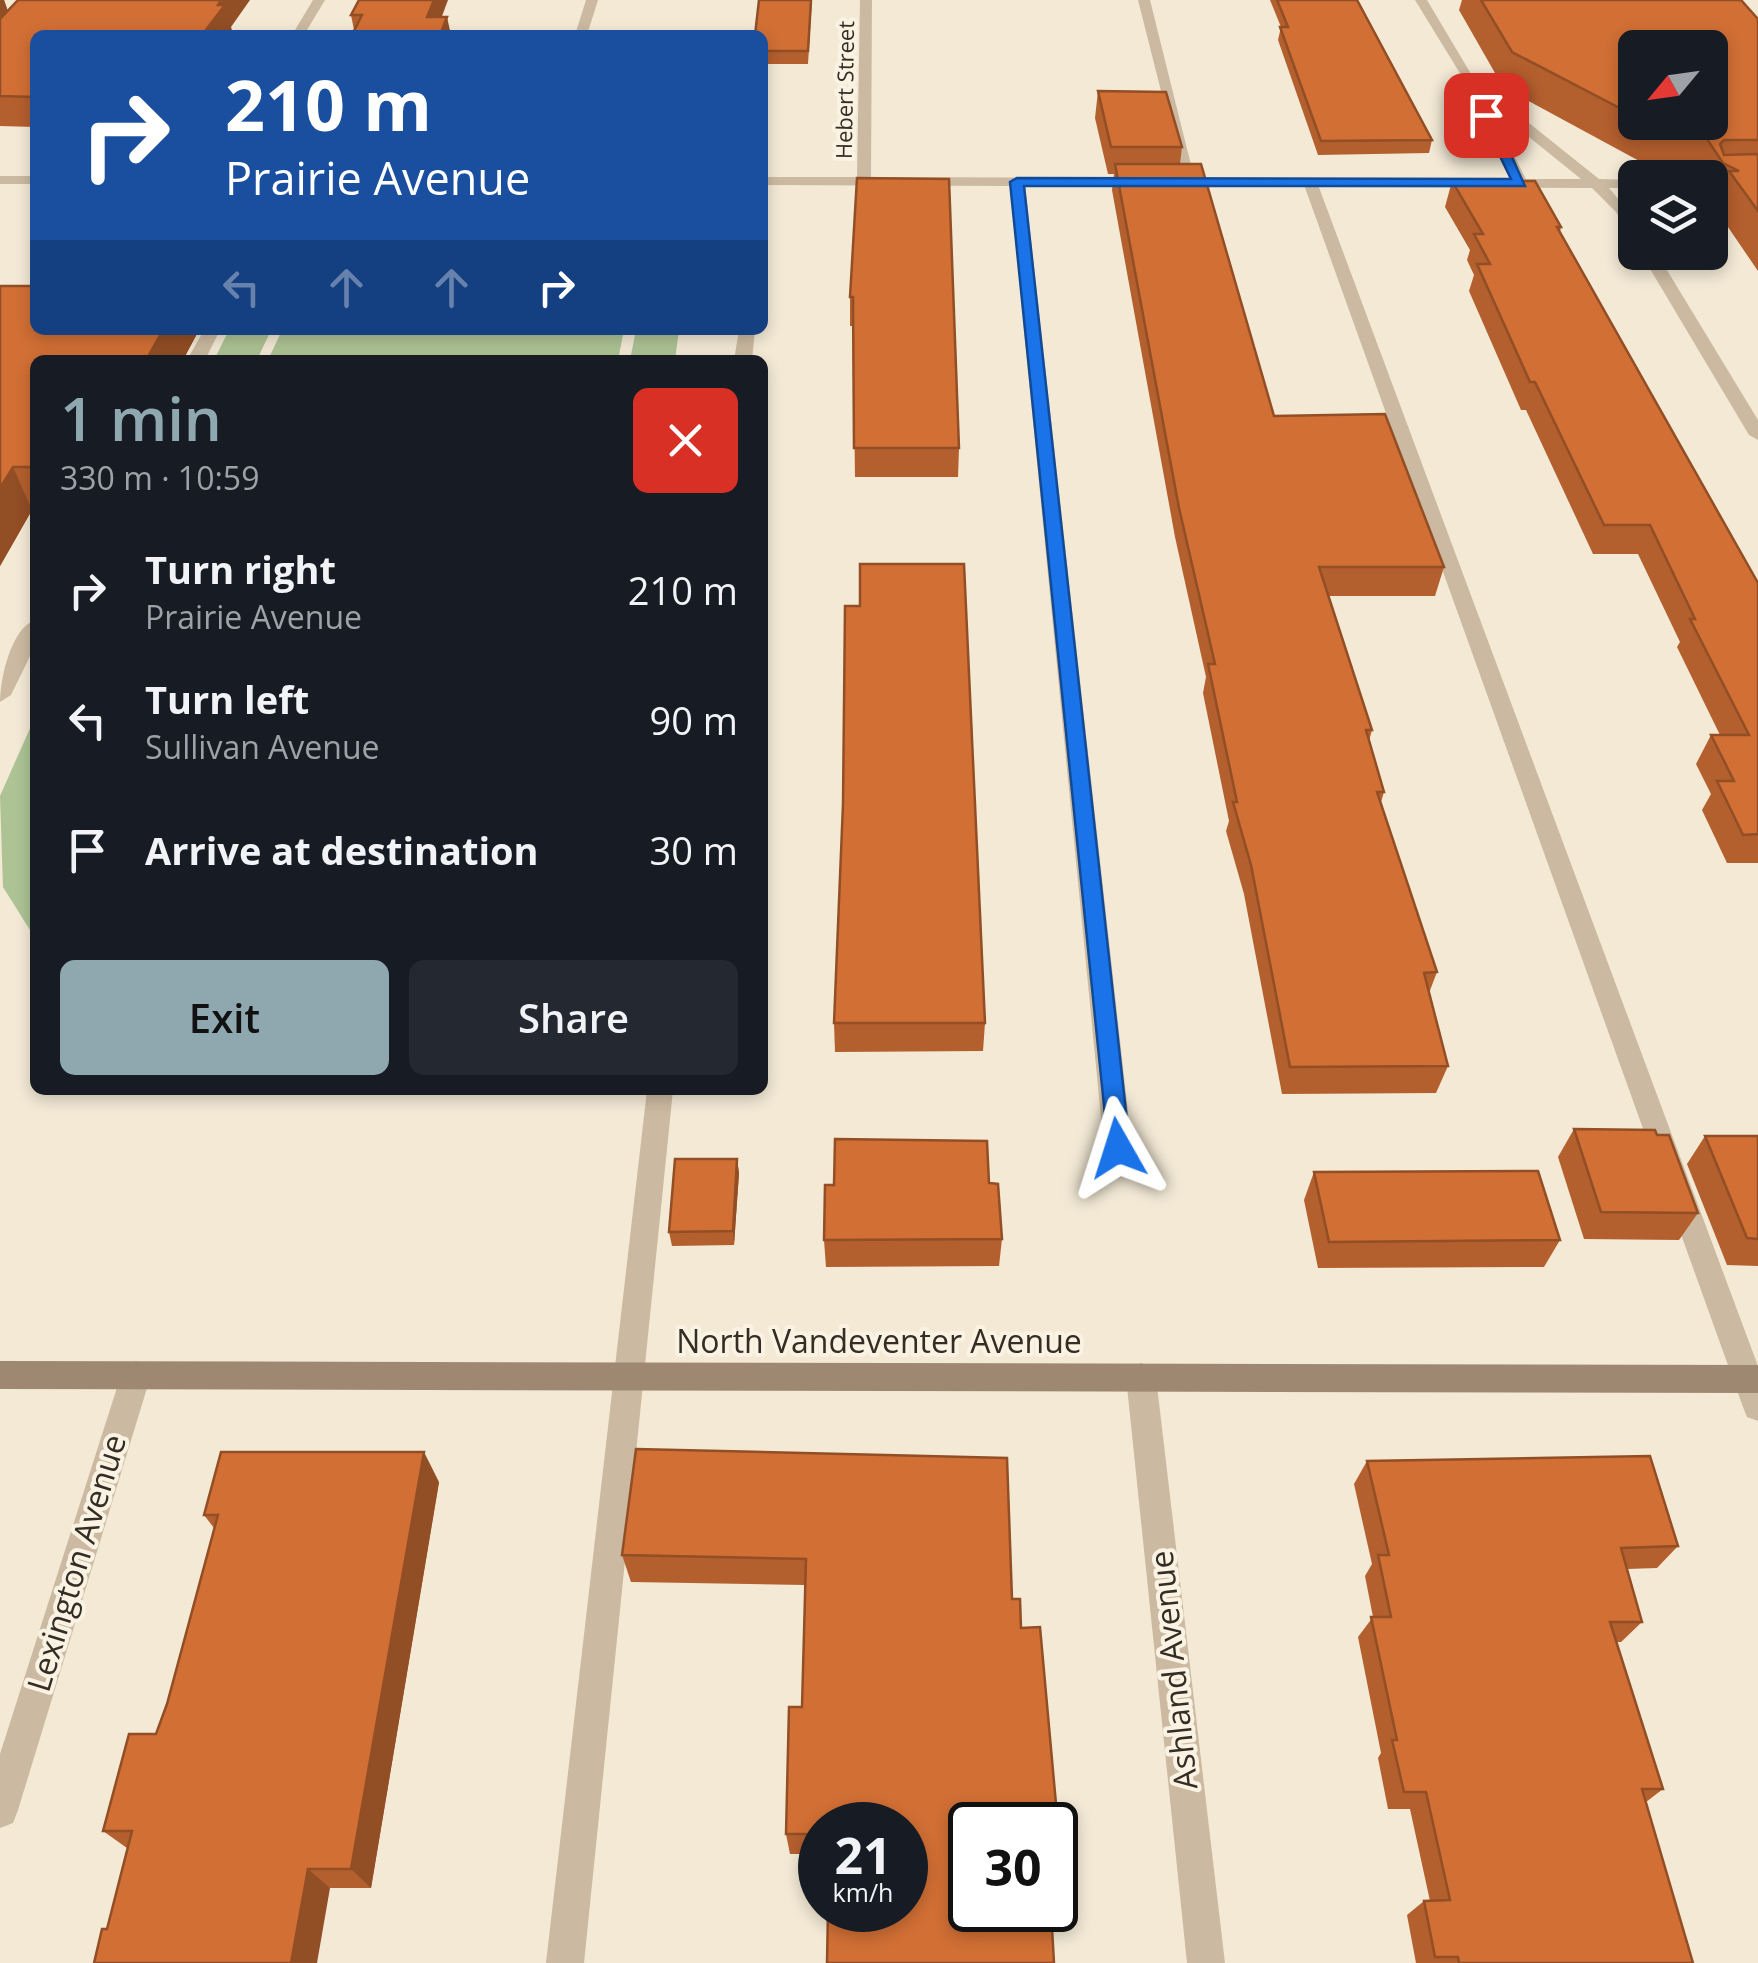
<!DOCTYPE html>
<meta charset="utf-8">
<style>
body{margin:0;font-family:"Open Sans",sans-serif;background:#242831;color:#f1f3f6;height:100vh;display:flex;flex-direction:column;font-size:38px;white-space:nowrap}
*{box-sizing:border-box;margin:0}
p{font-size:32px;color:#9ea1a6}
.icon{flex:none;width:55px;height:55px;fill:none;stroke:currentColor;stroke-width:2;stroke-linecap:round;stroke-linejoin:round}
.map{position:relative;flex:1;overflow:hidden}
.panel{position:absolute;left:30px;top:355px;width:738px;height:740px;display:flex;flex-direction:column;background:#171b24;border-radius:15px;box-shadow:0 5px 15px #0003}
.panel>*{flex:none}
.top-card{position:absolute;left:30px;top:30px;width:738px;height:305px;border-radius:15px;box-shadow:0 5px 15px #0003;background:#1a4fa0;color:#fff;overflow:hidden}
.needle{width:65px;rotate:241deg}
.controls{position:absolute;left:1618px;top:30px;display:grid;gap:20px}
.controls a{display:grid;place-items:center;width:110px;height:110px;border-radius:15px;background:#171b24;box-shadow:0 5px 15px #0003;font-size:50px}
.speed{position:absolute;left:798px;top:1802px;display:flex;gap:20px;font-size:50px;font-weight:700;text-align:center}
.speed>*{display:grid;place-content:center;width:130px;height:130px;border-radius:50%;background:#171b24;box-shadow:0 5px 15px #0003;line-height:1}
.speed small{font-size:25px;font-weight:400}
.speed .limit{border:5px solid #111;border-radius:15px;background:#fff;color:#111}
.pin{position:absolute;display:grid;place-items:center;width:85px;height:85px;color:#fff;margin:-42px;border-radius:20px;box-shadow:0 5px 15px #0006}
.me{position:absolute;width:110px;margin:-55px;rotate:354deg;stroke-linejoin:round;filter:drop-shadow(0 0 8px #0008)}
.turn{display:flex;align-items:center;gap:35px;height:210px;padding:0 30px;font-size:45px}
.turn .icon{width:130px;height:130px;stroke-width:2.5}
.turn b{display:block;font-size:70px;line-height:85px}
.lanes{display:flex;align-items:center;height:95px;padding:0 30px;background:#0003;justify-content:center;gap:50px;direction:ltr}
.lanes .off{opacity:.35}
.round{display:grid;place-items:center;flex:none;width:105px;height:105px;border-radius:15px;background:#242831}
.headline{display:flex;align-items:center;justify-content:space-between;height:170px;padding:0 30px}
h1{font-size:60px;font-weight:600;line-height:75px;color:#8fa8af}
.cta{display:flex;gap:20px;margin-top:auto;padding:20px 30px}
.cta a{flex:1;height:115px;border-radius:15px;background:#8fa8af;color:#111;font-size:40px;font-weight:600;line-height:115px;text-align:center}
.cta a+a{background:#242831;color:#f1f3f6}
ul{padding:0;list-style:none}
li{display:flex;align-items:center;gap:30px;height:130px;padding:0 30px}
li div{flex:1}
li b{display:block;font-size:38px}
li em{font-style:normal}
.map>svg:first-child{display:block}
</style>
<div class="map">
<svg width="1758" height="1963" viewBox="0 0 1758 1963">
<rect width="100%" height="100%" fill="#f3e9d5"/>
<g fill="#adc394">
<polygon points="229,330 271,330 257,360 214,360"/>
<polygon points="282,330 624,330 618,360 268,360"/>
<polygon points="636,330 679,330 675,360 630,360"/>
<polygon points="35,717 35,938 3,887 0,796"/>
</g>
<g fill="none" stroke-linecap="round" stroke-linejoin="round">
<g fill="#cbbaa1" fill-rule="evenodd">
<polygon points="586,0 598,0 587,35 575,35"/>
<polygon points="1138,0 1150,0 1196,185 1184,182"/>
<polygon points="1310,178 1317,182 1758,1366 1758,1421 1747,1417 1743,1407 1303,182"/>
<polygon points="204,330 220,330 205,360 187,360"/>
<polygon points="739,330 755,330 752,360 734,360"/>
<path d="M35,620v26l-24,49 -11,7c0,-23 11,-74 35,-82z"/>
<polygon points="647,1090 673,1090 584,1963 546,1963"/>
</g>
<g fill="#cbbaa1" fill-rule="evenodd">
<polygon points="313,0 325,0 304,35 292,35"/>
<path d="M860,0h12l-1,177 640,2 -42,-91 -54,-88h12l47,79 125,100 36,1v8h-26l26,31v18l-5,-2 -14,-23 -24,-24 -567,-2 107,962 -4,8 -10,3 -10,-3 -4,-8 -94,-962 -248,-1v-8h95zM1487,103l94,76h-55z"/>
<rect x="0" y="176" width="35" height="8"/>
<polygon points="1640,252 1656,252 1758,420 1758,440 1749,435"/>
<polygon points="136,1361 147,1365 151,1375 18,1810 13,1823 0,1828 0,1754 121,1375 125,1365"/>
<polygon points="1141,1363 1152,1367 1156,1377 1225,1963 1187,1963 1126,1377 1130,1367"/>
</g>
<polygon fill="#9f8872" fill-rule="evenodd" points="0,1361 1758,1365 1758,1393 0,1389"/>
</g>
<g fill="#b45f2e" fill-rule="evenodd">
<polygon points="0,0 4,0 8,11 231,27 233,34 35,35 35,127 0,126"/>
<polygon points="448,0 354,30 351,15"/>
<polygon points="812,0 808,64 762,64 762,35"/>
<polygon points="1270,0 1357,0 1432,140 1429,153 1318,155 1278,40 1281,27"/>
<path d="M1462,0h279l17,19v252l-43,-63 1,-5 -6,-3v-22h-15l-10,-15h-42l-140,-76 -44,-77zM1635,48l75,74h-75z"/>
<polygon points="1098,91 1182,147 1180,164 1274,416 1444,567 1435,596 1328,596 1372,730 1369,741 1384,792 1381,802 1437,972 1429,993 1448,1066 1436,1093 1282,1094 1244,894 1226,831 1229,821 1203,693 1206,677 1175,537 1112,190 1114,174 1108,174 1095,118"/>
<polygon points="857,178 959,448 958,477 855,477 853,326 850,326 850,297"/>
<polygon points="1452,181 1561,227 1560,232 1758,583 1758,863 1727,863 1702,810 1711,794 1696,764 1711,735 1720,735 1677,647 1680,642 1638,554 1593,554 1526,410 1521,410 1469,291 1474,275 1467,260 1470,250 1445,207"/>
<polygon points="0,286 35,330 199,330 183,360 35,360 35,510 32,510 0,566"/>
<polygon points="834,1023 985,1023 983,1051 835,1052"/>
<polygon points="1574,1129 1698,1213 1679,1240 1584,1239 1558,1157"/>
<polygon points="1705,1136 1758,1136 1758,1266 1727,1265 1687,1164"/>
<polygon points="737,1159 739,1173 734,1245 672,1246 669,1232"/>
<polygon points="1314,1172 1560,1240 1544,1267 1318,1268 1304,1200"/>
<polygon points="989,1183 1002,1239 999,1266 826,1267 824,1240"/>
<polygon points="636,1449 1012,1599 1021,1628 1058,1826 1055,1836 1055,1825 970,1825 905,1910 820,1825 820,1854 790,1854 786,1834 802,1707 805,1585 631,1582 622,1555"/>
<polygon points="1367,1461 1678,1546 1657,1568 1627,1569 1642,1622 1621,1642 1616,1642 1663,1789 1646,1802 1693,1963 1416,1963 1407,1915 1424,1901 1430,1901 1410,1809 1388,1809 1378,1758 1381,1753 1358,1637 1373,1617 1365,1576 1372,1564 1354,1484"/>
<polygon points="439,1482 371,1888 330,1888 127,1848 103,1831 156,1734 167,1704 214,1528 204,1515"/>
</g>
<g fill="#924e25">
<polygon points="0,0 4,0 12,24 0,39"/>
<polygon points="221,0 250,0 231,27 232,35 202,35"/>
<polygon points="434,0 448,0 435,35 427,17"/>
<polygon points="447,17 451,35 440,35"/>
<polygon points="163,330 199,330 183,360 146,360"/>
<polygon points="13,467 32,510 0,566 0,488"/>
<polygon points="737,1159 739,1173 734,1245 733,1231"/>
<polygon points="424,1452 439,1482 371,1888 351,1869"/>
<polygon points="308,1869 330,1888 317,1963 291,1963"/>
</g>
<g fill="#d16f35" stroke="#924e25" stroke-width="2.5">
<polygon points="18,0 221,0 218,5 225,5 202,35 35,35 35,97 0,96 0,19"/>
<polygon points="359,0 434,0 427,17 447,17 440,35 352,35 362,15 351,15"/>
<polygon points="759,0 811,0 808,51 762,51 762,35 755,35"/>
<polygon points="1277,0 1357,0 1432,140 1321,141 1280,27 1288,27"/>
<polygon points="1481,0 1741,0 1758,19 1758,140 1724,140 1720,144 1724,155 1758,154 1758,211 1729,171 1739,171 1723,163 1699,127 1655,127 1647,122 1710,122 1710,48 1635,48 1635,116 1512,52"/>
<polygon points="1098,91 1166,92 1182,147 1111,147"/>
<polygon points="1115,164 1201,164 1274,416 1385,414 1444,567 1319,567 1372,730 1366,730 1384,792 1377,792 1437,972 1424,973 1448,1066 1290,1067 1251,865 1233,802 1237,802 1208,664 1215,664 1179,508"/>
<polygon points="857,178 949,179 959,448 854,448 853,297 850,297"/>
<polygon points="1452,181 1535,181 1561,227 1557,227 1758,583 1758,834 1743,835 1717,781 1734,781 1711,735 1749,735 1690,619 1695,619 1650,525 1604,525 1535,382 1530,382 1477,264 1490,264 1474,234 1483,234"/>
<polygon points="0,286 35,286 35,330 163,330 146,360 35,360 35,467 13,467 0,488"/>
<polygon points="860,564 964,564 985,1023 834,1023 843,804 845,606 860,606"/>
<polygon points="1574,1129 1655,1130 1657,1135 1669,1135 1698,1213 1601,1212"/>
<polygon points="1705,1136 1758,1136 1758,1239 1747,1238"/>
<polygon points="835,1139 987,1141 989,1183 998,1184 1002,1239 824,1240 825,1185 834,1185"/>
<polygon points="675,1159 737,1159 733,1231 669,1232"/>
<polygon points="1538,1171 1560,1240 1329,1242 1314,1172"/>
<polygon points="636,1449 1007,1458 1012,1599 1020,1599 1021,1628 1040,1627 1058,1826 970,1825 970,1910 1035,1910 1035,1927 1052,1928 1054,1963 827,1963 828,1910 905,1910 905,1825 820,1825 820,1834 786,1834 789,1707 802,1707 806,1559 622,1555"/>
<polygon points="221,1452 424,1452 351,1869 308,1869 291,1963 94,1963 102,1929 107,1929 132,1831 103,1831 129,1734 156,1734 167,1704 218,1515 204,1515"/>
<polygon points="1650,1456 1678,1546 1621,1548 1642,1622 1610,1622 1663,1789 1642,1789 1693,1963 1459,1963 1458,1957 1435,1957 1424,1901 1450,1900 1426,1792 1404,1792 1392,1740 1397,1740 1371,1617 1391,1617 1378,1555 1389,1555 1367,1461"/>
</g>
<polygon fill="#1a73e8" stroke="#114b97" stroke-width="2.5" points="1486,111 1493,115 1525,186 1024,186 1130,1148 1126,1155 1118,1159 1109,1155 1010,182 1017,178 1511,179 1480,115"/>
<g text-anchor="middle" stroke-width="8" stroke-linejoin="round" paint-order="stroke">
<g font-size="22" fill="#352c24" stroke="#faf2e2">
<text transform="translate(845 90) rotate(-89)" y="8">Hebert Street</text>
</g>
<g font-size="32" fill="#352c24" stroke="#faf2e2">
<text x="879" y="1353">North Vandeventer Avenue</text>
<text transform="translate(77 1563) rotate(-73)" y="11">Lexington Avenue</text>
<text transform="translate(1174 1670) rotate(-96)" y="11">Ashland Avenue</text>
</g>
</g>
</svg>
<div class="controls">
<a><svg class="needle" viewBox="-14 -14 28 28"><path d="M0-13l5 13h-10z" fill="#e53935"/><path d="M0 13l5-13h-10z" fill="#9ea1a6"/></svg></a>
<a><svg class="icon" aria-label="layers" viewBox="0 0 24 24"><path d="M12 4l9 5-9 5-9-5zM3 14l9 5 9-5"/></svg></a>
</div>
<div class="speed"><div>21<small>km/h</small></div><div class="limit">30</div></div>
<div class="pin" style="left:1486px;top:115px;background:#d93025"><svg class="icon" aria-label="arrive" viewBox="0 0 24 24"><path d="M6 21V4h12l-3 4 3 4H6"/></svg></div>
<svg class="me" style="left:1118px;top:1148px" viewBox="-20 -20 40 40"><path d="M0-17L14 15 0 8-14 15z" fill="#1a73e8" stroke="#fff" stroke-width="4"/></svg>
<div class="top-card">
<div class="turn"><svg class="icon" aria-label="right" viewBox="0 0 24 24"><path d="M7 20v-9h11M14 6l5 5-5 5"/></svg><div><b>210 m</b>Prairie Avenue</div></div>
<div class="lanes"><svg class="icon off" aria-label="left" viewBox="0 0 24 24"><path d="M17 20v-9H6M10 6l-5 5 5 5"/></svg><svg class="icon off" aria-label="ahead" viewBox="0 0 24 24"><path d="M12 20V5M6 11l6-6 6 6"/></svg><svg class="icon off" aria-label="ahead" viewBox="0 0 24 24"><path d="M12 20V5M6 11l6-6 6 6"/></svg><svg class="icon" aria-label="right" viewBox="0 0 24 24"><path d="M7 20v-9h11M14 6l5 5-5 5"/></svg></div>
</div>
<section class="panel">
<div class="headline"><div><h1>1 min</h1><p>330 m · 10:59</p></div><a class="round" style="background:#d93025;color:#fff"><svg class="icon" aria-label="close" viewBox="0 0 24 24"><path d="M6 6l12 12M18 6L6 18"/></svg></a></div>
<ul>
<li><svg class="icon" aria-label="right" viewBox="0 0 24 24"><path d="M7 20v-9h11M14 6l5 5-5 5"/></svg><div><b>Turn right</b><p>Prairie Avenue</p></div><em>210 m</em></li>
<li><svg class="icon" aria-label="left" viewBox="0 0 24 24"><path d="M17 20v-9H6M10 6l-5 5 5 5"/></svg><div><b>Turn left</b><p>Sullivan Avenue</p></div><em>90 m</em></li>
<li><svg class="icon" aria-label="arrive" viewBox="0 0 24 24"><path d="M6 21V4h12l-3 4 3 4H6"/></svg><div><b>Arrive at destination</b></div><em>30 m</em></li>
</ul>
<div class="cta"><a>Exit</a><a>Share</a></div>
</section>
</div>
